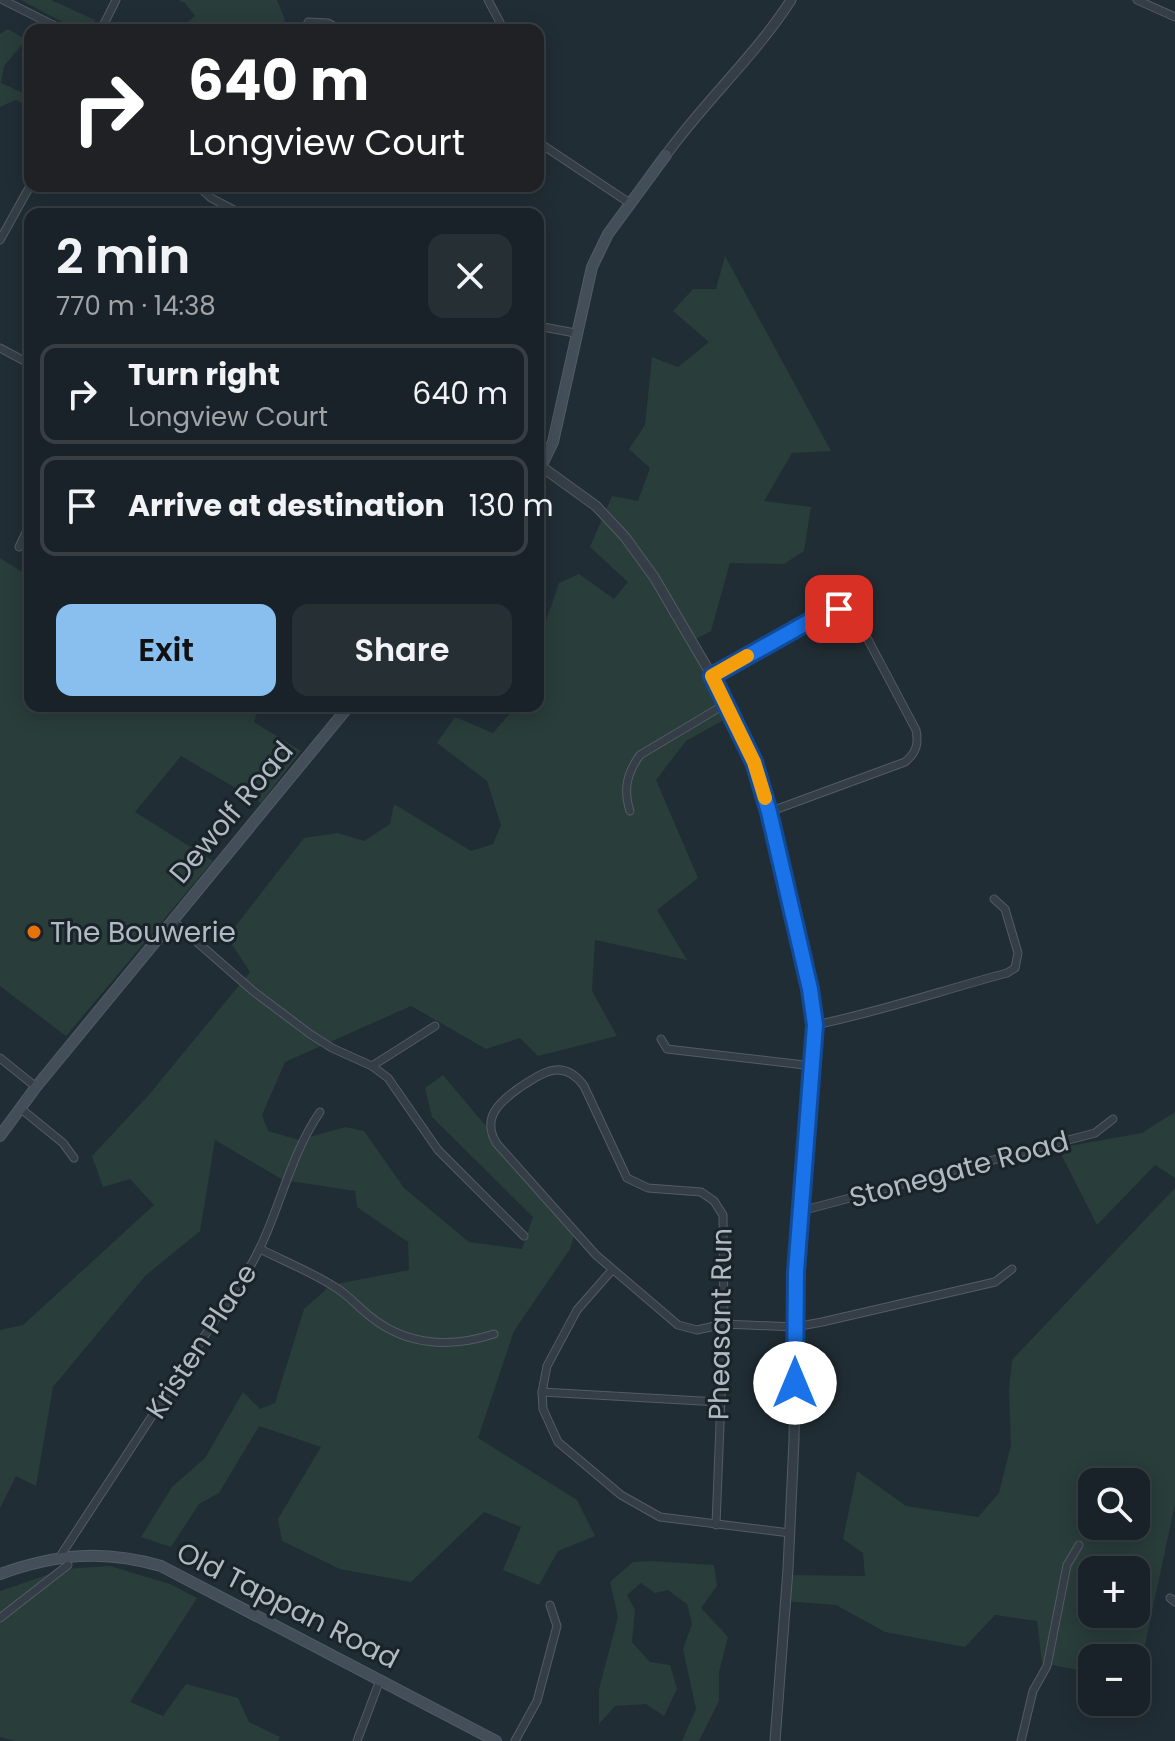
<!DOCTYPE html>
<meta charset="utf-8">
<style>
body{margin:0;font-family:Poppins,sans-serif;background:#262f34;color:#f1f3f6;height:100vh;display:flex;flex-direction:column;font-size:30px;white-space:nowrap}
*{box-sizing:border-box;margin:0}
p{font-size:26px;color:#9fa4a8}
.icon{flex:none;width:44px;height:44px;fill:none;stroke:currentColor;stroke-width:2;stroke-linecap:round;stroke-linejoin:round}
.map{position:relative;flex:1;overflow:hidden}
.sheet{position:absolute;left:24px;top:208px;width:520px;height:504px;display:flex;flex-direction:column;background:#192228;border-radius:16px;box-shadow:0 4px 20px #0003,0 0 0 2px #373f45}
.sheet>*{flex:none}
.banner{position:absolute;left:24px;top:24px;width:520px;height:168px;border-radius:16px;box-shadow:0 4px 20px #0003,0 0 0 2px #373f45;background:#202124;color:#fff;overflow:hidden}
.fabs{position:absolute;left:1078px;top:1468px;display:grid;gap:16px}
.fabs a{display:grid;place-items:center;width:72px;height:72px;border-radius:16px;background:#192228;box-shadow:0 4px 20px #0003,0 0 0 2px #373f45;font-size:40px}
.pin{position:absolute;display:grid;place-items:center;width:68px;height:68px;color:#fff;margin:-34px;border-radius:16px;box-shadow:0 4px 12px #0006}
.me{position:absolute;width:88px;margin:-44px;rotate:0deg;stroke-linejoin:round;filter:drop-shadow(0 0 6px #0008)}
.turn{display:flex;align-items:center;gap:28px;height:168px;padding:0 32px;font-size:36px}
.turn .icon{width:104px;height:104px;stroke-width:2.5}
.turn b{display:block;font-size:56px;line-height:68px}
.round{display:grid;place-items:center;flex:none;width:84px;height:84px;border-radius:16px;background:#262f34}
.overview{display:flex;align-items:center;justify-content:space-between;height:136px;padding:0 32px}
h1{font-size:48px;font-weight:600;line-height:60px}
.cta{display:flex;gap:16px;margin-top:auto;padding:16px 32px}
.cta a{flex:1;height:92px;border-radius:16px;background:#88bfef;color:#111;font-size:32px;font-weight:600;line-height:92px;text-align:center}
.cta a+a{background:#262f34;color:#f1f3f6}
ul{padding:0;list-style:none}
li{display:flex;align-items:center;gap:24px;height:100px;margin:0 16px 12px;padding:0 16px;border:4px solid #373f45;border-radius:16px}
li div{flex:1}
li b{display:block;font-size:30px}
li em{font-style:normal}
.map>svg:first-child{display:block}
</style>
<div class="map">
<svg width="1175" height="1741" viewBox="0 0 1175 1741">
<rect width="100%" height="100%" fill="#212d35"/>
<g fill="#293d3a" fill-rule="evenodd">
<polygon points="21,0 51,0 95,20 90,30 77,30"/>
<polygon points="178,0 277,0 285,20 281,30 160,30 180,28 195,16 185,3"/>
<polygon points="8,29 26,40 4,66 1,83 30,96 30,106 16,100 0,107 0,34"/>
<polygon points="725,256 831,451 792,453 764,501 811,507 804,551 784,564 730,563 711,631 692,641 731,716 686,741 656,780 698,878 657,910 687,960 595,940 592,991 617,1036 538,1056 520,1038 486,1049 411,1006 285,1062 262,1115 268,1131 299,1140 345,1127 364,1131 404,1188 469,1242 522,1249 533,1217 432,1117 425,1088 443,1075 575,1232 570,1249 514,1331 478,1438 577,1500 595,1536 558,1551 539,1585 503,1570 521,1527 484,1512 411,1582 340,1569 282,1541 278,1519 321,1447 259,1426 219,1493 199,1504 171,1547 141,1537 172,1487 205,1458 243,1392 260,1409 275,1403 304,1309 331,1285 409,1270 408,1242 357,1207 355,1191 283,1180 215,1140 200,1231 145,1276 53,1387 36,1486 16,1476 0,1508 0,1330 23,1325 154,1205 130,1179 103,1187 92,1156 148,1096 250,972 227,937 304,838 338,833 364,841 390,824 394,804 471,851 493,844 501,825 487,781 437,743 455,717 493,733 516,706 538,706 538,644 559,583 579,574 614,599 628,582 590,547 612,496 638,501 650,468 629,449 645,425 652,357 678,367 709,342 673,311 693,289 716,289"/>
<polygon points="0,558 30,577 30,706 259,706 254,722 301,751 261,803 181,756 135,812 213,861 66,1036 0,986"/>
<polygon points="1175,1112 1175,1178 1155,1165 1097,1225 1058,1148 1142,1133"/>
<path d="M1175,1188v316l-38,178 -1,-24h-44v15l-50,-10 -5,-42 -42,-6 -30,32 -80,-15 -49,-27 -52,-4 2,-26 79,1 -2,-23 -20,-14 14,-68 49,35 72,11 21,-24 12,-48 -2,-55 3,-30zM1092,1482h44v44h-44zM1092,1570h44v44h-44z"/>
<polygon points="649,1561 714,1565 717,1586 701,1608 728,1637 719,1672 719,1701 699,1741 682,1741 696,1709 683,1649 692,1624 687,1604 668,1590 655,1593 641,1583 627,1595 635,1610 632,1642 650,1662 670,1665 677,1689 664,1716 646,1704 615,1706 599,1724 599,1689 618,1617 610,1582 633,1562"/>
<polygon points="110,1566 170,1584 197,1598 130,1702 163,1716 186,1684 238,1698 249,1722 280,1737 278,1741 15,1741 0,1737 0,1591 64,1569"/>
</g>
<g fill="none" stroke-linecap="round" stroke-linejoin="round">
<g stroke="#525c64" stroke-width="9">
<g id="minor">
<polyline points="3,0 63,30"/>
<polyline points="488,0 503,28"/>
<polyline points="1137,0 1175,17"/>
<polyline points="308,22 328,23 341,30"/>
<polyline points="101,30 116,0"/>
<polyline points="538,142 631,204"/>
<polyline points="198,186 211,198 242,214"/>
<polyline points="0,240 30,186"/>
<polyline points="538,326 575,333"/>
<polyline points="0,348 30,364"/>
<polyline points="19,547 30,524"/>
<path d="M712,676l114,-64 20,-1 11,8 59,111c3,14 0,23 -11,32l-136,50"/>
<path d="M630,811c-7,-22 -3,-38 10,-56l87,-52"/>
<polyline points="173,921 253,991 310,1034 332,1048 372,1066 388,1078 438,1150 524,1236"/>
<path d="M815,1025c65,-13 128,-35 192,-52l8,-5 3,-15 -13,-44 -11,-10"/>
<polyline points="661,1039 667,1049 813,1066"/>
<polyline points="0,1058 36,1087"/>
<polyline points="372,1066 435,1026"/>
<polyline points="20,1108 63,1143 74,1158"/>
<polyline points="801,1211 1095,1133 1113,1119"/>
<path d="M260,1249c26,13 54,24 78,40 12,8 21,19 33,28 36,29 80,31 123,17"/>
<polyline points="612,1270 577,1310 547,1366 542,1392 543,1409 558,1442 621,1495 660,1517 790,1533"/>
<polyline points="542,1392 719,1402"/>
<path d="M716,1525l8,-201 -1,-109 -9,-14 -13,-9 -53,-4 -21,-10 -43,-92c-21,-29 -42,-13 -65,2 -21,15 -38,31 -22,56l99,111 82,70 19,5 27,-6 71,3 27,-5 173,-40 17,-13"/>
<path d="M59,1558l192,-293c28,-49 37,-107 69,-153"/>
<polyline points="1170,1598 1175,1602"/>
<polyline points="0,1618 68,1565"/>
<polyline points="357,1741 380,1680"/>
<polyline points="515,1741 537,1701 557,1626 550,1605"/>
<polyline points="1021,1741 1033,1691 1047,1666 1067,1565 1079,1545"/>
</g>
</g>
<g stroke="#525c64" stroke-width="11">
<g id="tertiary">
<path d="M666,155c39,-54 89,-99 125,-155"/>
<polyline points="542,467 596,506 625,537 654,577 712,676 739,728 754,762 769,812 810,989 815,1025 815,1042 797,1251 794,1440 788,1569 775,1741"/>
</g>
</g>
<g stroke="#525c64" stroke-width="12">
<g id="secondary">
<polyline points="538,473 553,442 592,267 608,234 666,155"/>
<polyline points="0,1136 36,1087 349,706"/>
<path d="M0,1574c56,-20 103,-25 161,-8l335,175"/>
</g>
</g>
<use href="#minor" stroke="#353e46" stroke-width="7"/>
<use href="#tertiary" stroke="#353e46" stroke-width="9"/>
<use href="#secondary" stroke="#434e59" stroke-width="10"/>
</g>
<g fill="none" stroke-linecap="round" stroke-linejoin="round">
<g stroke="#114b97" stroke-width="20">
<polyline id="route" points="795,1383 796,1272 815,1025 810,989 769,812 754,762 712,676 826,612 839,609"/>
</g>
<use href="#route" stroke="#1a73e8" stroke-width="14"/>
<polyline stroke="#f59e0b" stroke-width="14" points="747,656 712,676 754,762 765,798"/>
</g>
<circle fill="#e8710a" stroke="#1a232a" stroke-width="3" cx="34" cy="932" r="8"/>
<g text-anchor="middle" stroke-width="6" stroke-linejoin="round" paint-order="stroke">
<g font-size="28" fill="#afbac3" stroke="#1a232a">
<text transform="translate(231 812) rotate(-50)" y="10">Dewolf Road</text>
<text transform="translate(959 1169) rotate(-15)" y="10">Stonegate Road</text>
<text transform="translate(720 1324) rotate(-89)" y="10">Pheasant Run</text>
<text transform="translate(201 1341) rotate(-57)" y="10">Kristen Place</text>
<text transform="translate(288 1605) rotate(27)" y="10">Old Tappan Road</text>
</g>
<g font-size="28" fill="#afbac3" stroke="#1a232a" text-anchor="start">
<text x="50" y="942">The Bouwerie</text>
</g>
</g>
</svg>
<div class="fabs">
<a><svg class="icon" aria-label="search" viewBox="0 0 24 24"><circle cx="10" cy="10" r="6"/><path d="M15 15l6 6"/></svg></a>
<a>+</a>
<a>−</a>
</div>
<div class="pin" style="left:839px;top:609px;background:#d93025"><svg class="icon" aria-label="arrive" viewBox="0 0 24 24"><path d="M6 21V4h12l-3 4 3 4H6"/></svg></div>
<svg class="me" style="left:795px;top:1383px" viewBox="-20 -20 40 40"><circle r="19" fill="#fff"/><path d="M0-13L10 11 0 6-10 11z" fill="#1a73e8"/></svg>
<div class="banner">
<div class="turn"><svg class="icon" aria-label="right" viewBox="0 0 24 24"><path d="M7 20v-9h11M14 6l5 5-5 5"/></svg><div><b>640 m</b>Longview Court</div></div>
</div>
<section class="sheet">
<div class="overview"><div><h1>2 min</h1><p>770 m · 14:38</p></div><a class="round"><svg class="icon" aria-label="close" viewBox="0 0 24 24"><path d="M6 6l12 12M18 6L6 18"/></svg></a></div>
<ul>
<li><svg class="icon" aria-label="right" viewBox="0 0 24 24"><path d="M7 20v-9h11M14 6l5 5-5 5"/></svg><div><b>Turn right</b><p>Longview Court</p></div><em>640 m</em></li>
<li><svg class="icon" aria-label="arrive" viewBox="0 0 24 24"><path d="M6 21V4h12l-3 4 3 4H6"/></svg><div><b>Arrive at destination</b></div><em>130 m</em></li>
</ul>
<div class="cta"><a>Exit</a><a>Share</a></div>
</section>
</div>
